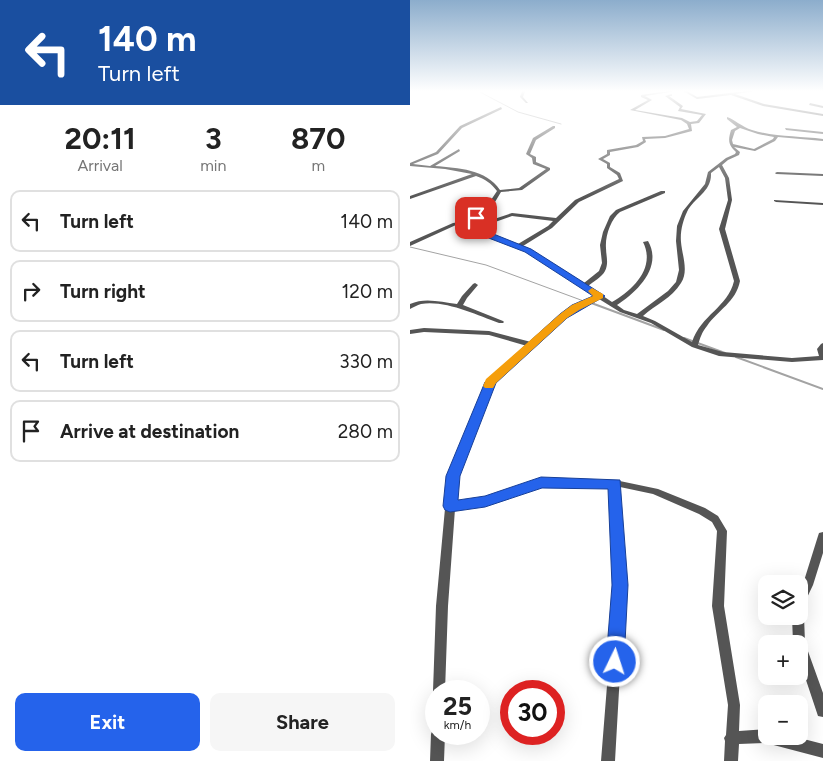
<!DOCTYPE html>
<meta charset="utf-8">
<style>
body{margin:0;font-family:Figtree,sans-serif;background:#f6f6f6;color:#222;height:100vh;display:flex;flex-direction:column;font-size:19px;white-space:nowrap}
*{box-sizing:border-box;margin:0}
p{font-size:16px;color:#767676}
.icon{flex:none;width:28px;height:28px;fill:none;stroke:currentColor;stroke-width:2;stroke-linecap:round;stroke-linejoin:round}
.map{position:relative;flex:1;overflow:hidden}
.drawer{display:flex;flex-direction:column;background:#fff;width:410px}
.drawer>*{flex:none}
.guide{background:#1a4fa0;color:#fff;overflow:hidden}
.tools{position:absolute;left:348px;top:575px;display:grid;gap:10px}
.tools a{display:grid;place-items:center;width:50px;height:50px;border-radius:10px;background:#fff;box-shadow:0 5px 20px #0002;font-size:25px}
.speed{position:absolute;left:15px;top:680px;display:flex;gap:10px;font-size:25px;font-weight:700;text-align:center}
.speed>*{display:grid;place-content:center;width:65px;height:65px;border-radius:50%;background:#fff;box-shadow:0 5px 20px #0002;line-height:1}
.speed small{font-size:12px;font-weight:400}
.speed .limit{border:8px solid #d22;background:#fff;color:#111}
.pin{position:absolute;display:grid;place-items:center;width:42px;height:42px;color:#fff;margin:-21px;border-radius:10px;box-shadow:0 2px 8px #0006}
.me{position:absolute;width:55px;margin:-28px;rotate:4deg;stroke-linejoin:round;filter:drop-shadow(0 0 4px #0008)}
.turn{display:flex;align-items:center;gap:18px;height:105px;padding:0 15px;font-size:22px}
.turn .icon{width:65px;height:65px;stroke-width:2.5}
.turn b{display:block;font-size:35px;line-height:42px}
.eta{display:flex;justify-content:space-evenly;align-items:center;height:85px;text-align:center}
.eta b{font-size:30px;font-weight:700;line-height:35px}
.cta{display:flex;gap:10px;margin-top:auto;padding:10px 15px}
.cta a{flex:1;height:58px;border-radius:10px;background:#2563eb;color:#fff;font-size:20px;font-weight:700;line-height:58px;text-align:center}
.cta a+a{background:#f6f6f6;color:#222}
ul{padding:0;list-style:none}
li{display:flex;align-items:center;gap:15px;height:62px;margin:0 10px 8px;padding:0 5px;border:2px solid #e0e0e0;border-radius:10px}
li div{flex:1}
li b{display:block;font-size:19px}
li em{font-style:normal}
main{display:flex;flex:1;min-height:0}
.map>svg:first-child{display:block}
</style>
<main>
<section class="drawer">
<div class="guide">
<div class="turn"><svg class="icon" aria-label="left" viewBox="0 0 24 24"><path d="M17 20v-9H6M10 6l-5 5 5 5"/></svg><div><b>140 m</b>Turn left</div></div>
</div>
<div class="eta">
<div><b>20:11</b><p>Arrival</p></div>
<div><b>3</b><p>min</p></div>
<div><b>870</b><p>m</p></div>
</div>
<ul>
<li><svg class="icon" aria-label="left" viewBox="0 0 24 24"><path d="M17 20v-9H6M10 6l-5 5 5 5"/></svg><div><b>Turn left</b></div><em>140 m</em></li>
<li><svg class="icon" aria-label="right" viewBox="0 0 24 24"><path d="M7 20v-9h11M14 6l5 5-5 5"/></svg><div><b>Turn right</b></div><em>120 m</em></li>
<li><svg class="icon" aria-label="left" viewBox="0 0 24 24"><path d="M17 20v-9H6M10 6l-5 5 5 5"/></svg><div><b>Turn left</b></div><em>330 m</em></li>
<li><svg class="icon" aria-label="arrive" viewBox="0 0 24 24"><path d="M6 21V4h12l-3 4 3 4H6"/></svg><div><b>Arrive at destination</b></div><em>280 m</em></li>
</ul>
<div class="cta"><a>Exit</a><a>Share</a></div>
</section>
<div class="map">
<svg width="413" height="761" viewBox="0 0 413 761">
<rect width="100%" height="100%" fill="#fff"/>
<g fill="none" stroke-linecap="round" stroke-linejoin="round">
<g stroke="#a3a3a3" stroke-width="1">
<polyline points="68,91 108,112 151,124"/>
<polyline points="0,247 76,265 179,303"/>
</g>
<g stroke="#a3a3a3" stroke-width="2">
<polyline points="176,301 254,330"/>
<polyline points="274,338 315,353"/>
<polyline points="326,357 413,389"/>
</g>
<g fill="#555" fill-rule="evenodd">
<polygon points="112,91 115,91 113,97 118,103 116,103 110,97"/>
<path d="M258,91h9l-32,5 7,4 -17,10 47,8 8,4 7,-1 5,-6 -24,-4 2,-4 -15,-11 7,-2v2h-3l14,10 -2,3 25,5 -7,9 -8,1 1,7 -27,7 -20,1 1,3 -8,5 -28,5v3l-7,4 7,4v4l10,6 3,8 -44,21 -27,26 -29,18 7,3 54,34 15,-12 3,-8 -2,-18 3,-13 7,-16 6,-6 45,-19h4v2l-45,19c-9,7 -15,24 -14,36 0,8 3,15 -1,23 -3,6 -12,11 -17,15l24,16c21,-12 44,-34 31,-60l5,-1c15,26 -11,51 -31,64l7,5 13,4 31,-23 8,-9 3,-12 -3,-29 1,-15 6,-15 22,-27 3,-12 18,-14 9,-4 1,-2c-8,-7 -8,-12 -5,-22l6,-3 -10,-8v-2c7,2 15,10 25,13 23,7 47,6 71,9v2l-45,-4 -3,4 -20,10 -21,-4 6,5 -1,3 -11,5 -6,5 7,13 3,22 -7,29 15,52c-4,21 -22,29 -33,45 -5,6 -7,12 -9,19l25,7 69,6 27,-2 -2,-7 4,-5 2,-1v17l-31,2 -73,-6 -27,-9 -41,-24 -31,-11 -21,-13 -22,10 -11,8 -72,66 -36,93 -2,26 29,-5 56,-17h74l43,9 47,19 13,8 9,15 -3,75 16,99 -1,26 27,-2v7h26l31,8v14l-57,-15 -27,1 -1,17h-14l1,-20 -1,-3 2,-3 2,-30 -16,-99 5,-75 -5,-9 -13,-8 -46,-20 -33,-7 5,98 -10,176h-14l14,-176 -4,-99h-70l-56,19 -30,4 -7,97 -3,85h-9v5l-1,-1 -2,-4 3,-85 12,-130 39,-94 40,-36 -38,-11 -65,-3 -14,2v-4l14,-2 65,3 42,11 31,-27 11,-8 22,-11 -69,-45 -40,-15 -11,-8 -1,-5 -18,2 -46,21v-4l43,-19 21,-3v-3l17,-17 6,-9c-6,-8 -12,-12 -21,-15l-66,23v-3l62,-22 -27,-5 -35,-3v-3l26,-11 24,-26 41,-19 1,2 -40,19 -24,26 -25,10 17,2 29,-17 1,2 -25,15c23,2 51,3 65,24l19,-2 27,-19 -13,-5 -1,-6 -6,-4 7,-16 20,-12h2v2l-19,12 -6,14 6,3v5l14,6v2l-28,20 -21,2 -6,10 -17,16 1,6 33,-11 44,5 19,-18 44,-21 -2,-4 -10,-7v-4l-9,-5 9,-5v-4l29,-5 7,-4 -1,-4 23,-1 24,-7 -2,-5 -6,-4 -51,-10 18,-10 -7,-3v-2zM330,128l18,6 16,3 -1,2 -19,10 -21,-5 -1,-4 3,-9zM309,167l6,11 3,22 -9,29 15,52c-6,26 -33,34 -42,61l-37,-21 -12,-5c12,-11 29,-18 38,-33 8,-12 1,-28 0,-41 -1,-10 2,-22 6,-30 7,-15 25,-20 24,-39zM102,216l41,5 -5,5 -30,18 -28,-10 -9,-7z"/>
<polygon points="273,91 277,91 287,97 335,91 346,91 325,94 354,104 413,114 413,116 353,106 321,95 287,99"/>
<polygon points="400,103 413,106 413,108 399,105"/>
<polygon points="375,128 413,132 413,134 376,130"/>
<polygon points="367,172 413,174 413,176 366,174 365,173"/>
<polygon points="364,200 413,203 413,205 366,202 364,201"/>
<path d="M65,283l3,2 -11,13 -4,7 40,16 1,1 -1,1h-4c-23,-8 -53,-23 -78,-19 -4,1 -7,3 -11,5v-5c15,-7 31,-2 47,0l5,-8 11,-12z"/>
<polygon points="413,532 413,553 403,585 393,606 389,607 389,592 393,584 408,536 409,533"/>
<polygon points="389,611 392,612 394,616 395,643 413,693 413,717 408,716 389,659 389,644 383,643 382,616 389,616"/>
<polygon points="26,728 26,734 35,734 34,761 20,761 21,734 23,729"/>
</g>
</g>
<linearGradient id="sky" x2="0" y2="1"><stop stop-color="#8cadcc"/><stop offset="0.46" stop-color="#fff"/><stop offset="1" stop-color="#fff" stop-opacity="0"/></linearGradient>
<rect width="413" height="198" fill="url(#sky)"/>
<polygon fill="#2563eb" stroke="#184099" points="66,216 69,218 71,226 81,233 121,249 195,296 157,318 86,383 50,476 48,500 75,496 131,477 210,480 218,585 214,662 212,669 205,671 199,669 196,662 202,585 198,489 132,488 75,507 40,512 35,510 33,506 36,476 75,382 150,314 162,305 183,296 115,252 76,237 63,227 62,218"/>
<polygon fill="#f59e0b" points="182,288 193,294 193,298 169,310 157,318 86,383 83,388 75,388 73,386 76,379 150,314 162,305 183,296 178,291"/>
</svg>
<div class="tools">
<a><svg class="icon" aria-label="layers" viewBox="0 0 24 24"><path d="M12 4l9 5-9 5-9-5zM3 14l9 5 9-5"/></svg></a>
<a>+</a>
<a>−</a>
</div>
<div class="speed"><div>25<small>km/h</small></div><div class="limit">30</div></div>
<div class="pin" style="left:66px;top:218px;background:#d93025"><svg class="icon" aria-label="arrive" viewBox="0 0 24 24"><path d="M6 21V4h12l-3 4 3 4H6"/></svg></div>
<svg class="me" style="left:205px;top:662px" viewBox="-20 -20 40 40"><circle r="17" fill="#2563eb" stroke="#fff" stroke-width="3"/><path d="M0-11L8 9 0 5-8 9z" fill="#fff"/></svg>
</div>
</main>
